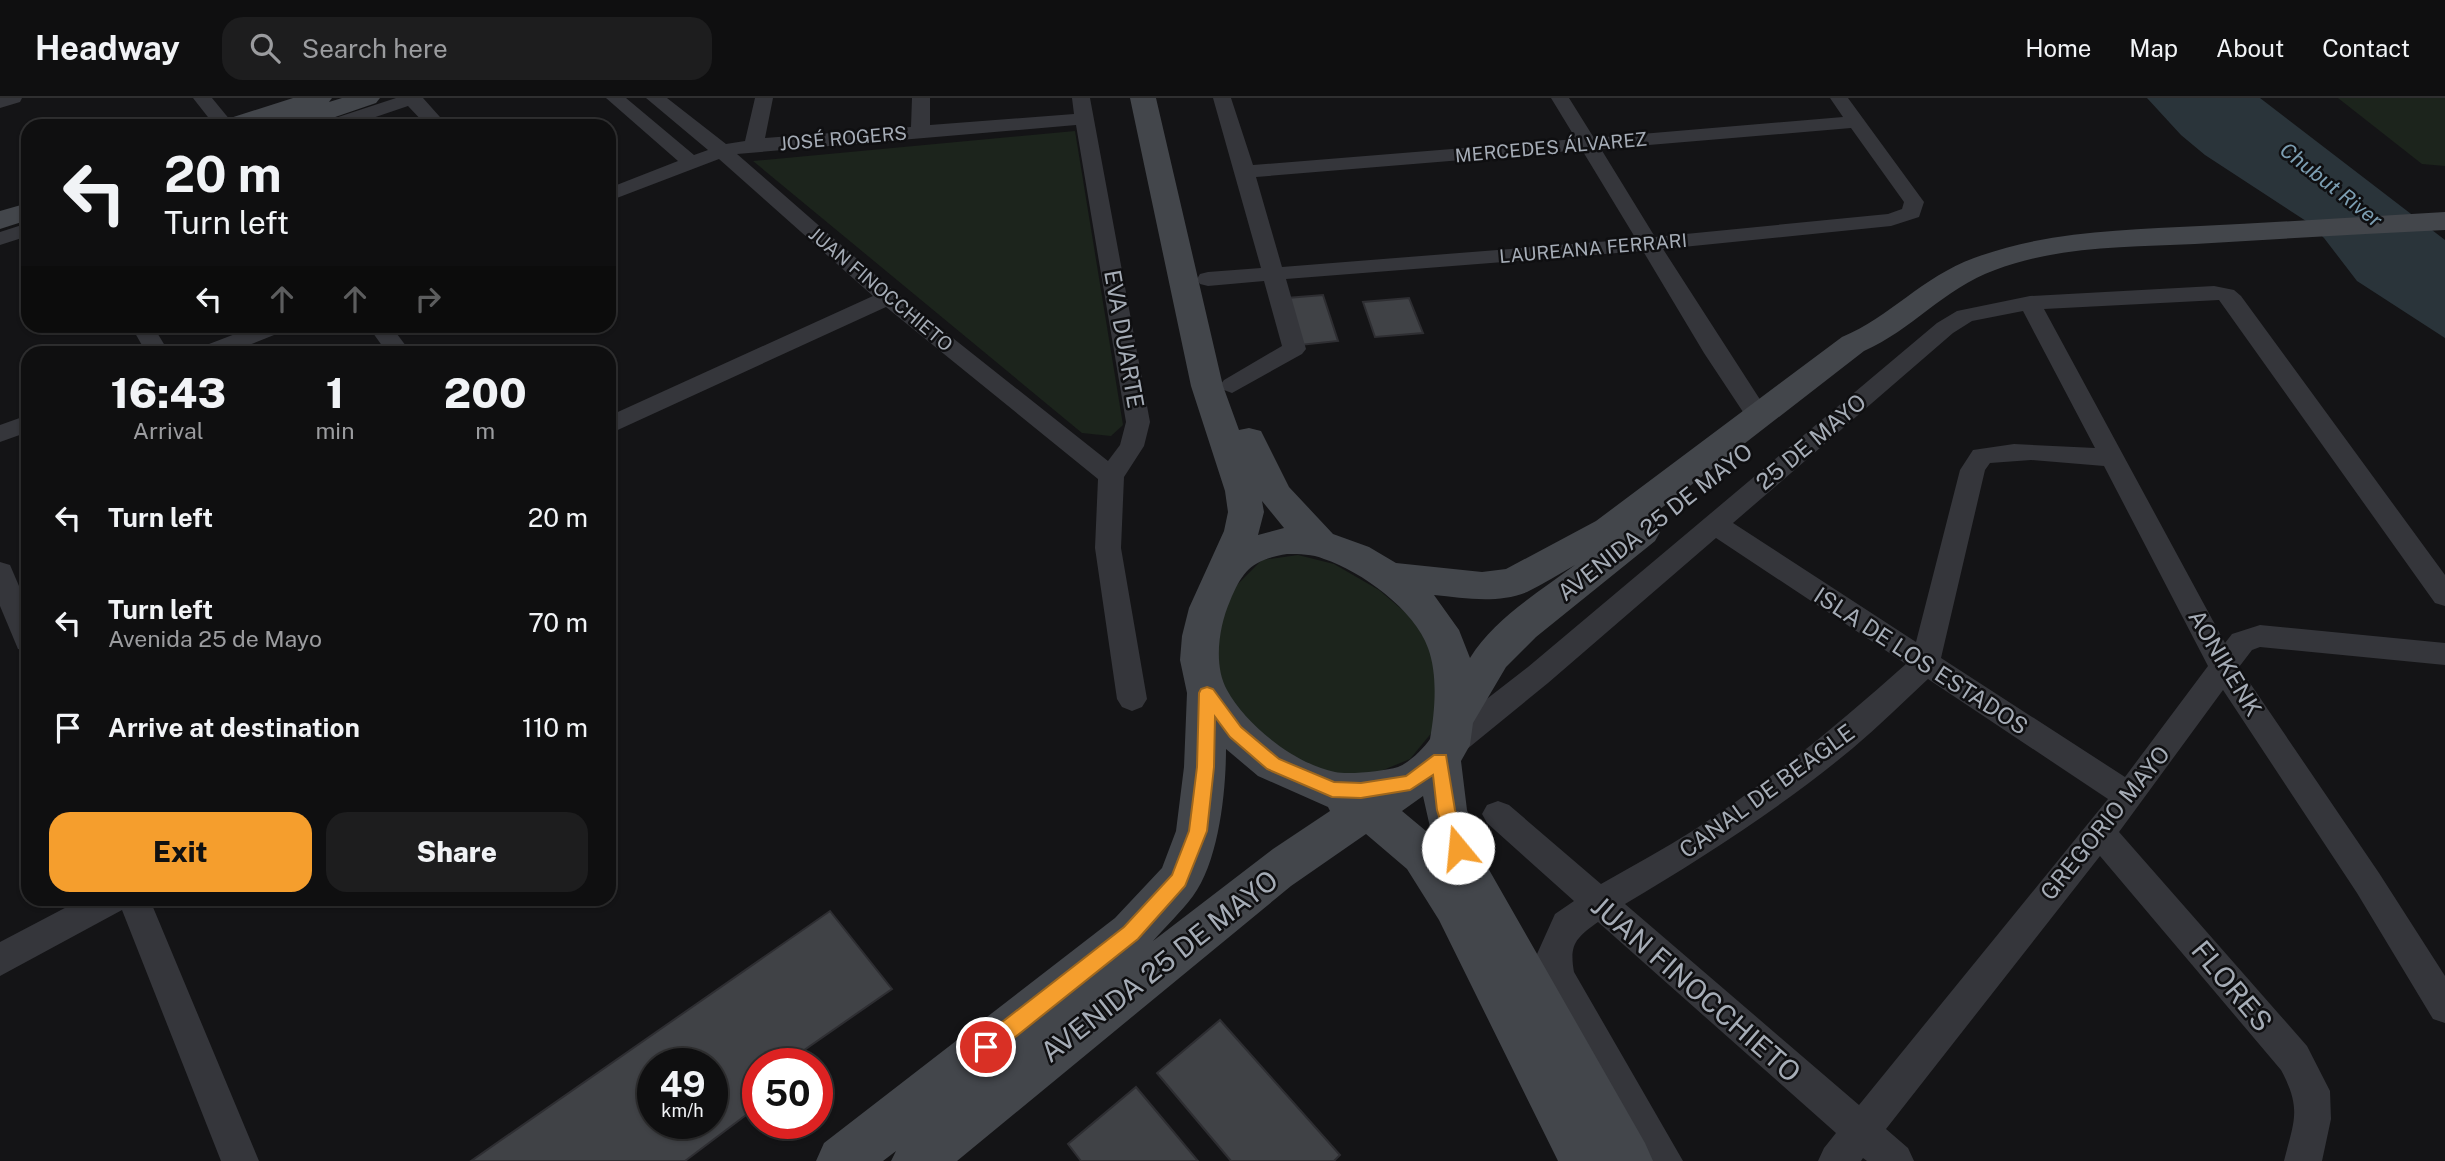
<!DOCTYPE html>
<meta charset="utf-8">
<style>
body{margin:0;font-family:"Public Sans",sans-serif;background:#1d1d1e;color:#f1f3f6;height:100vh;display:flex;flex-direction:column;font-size:26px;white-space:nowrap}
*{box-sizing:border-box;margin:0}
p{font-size:23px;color:#9b9c9f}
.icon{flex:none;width:38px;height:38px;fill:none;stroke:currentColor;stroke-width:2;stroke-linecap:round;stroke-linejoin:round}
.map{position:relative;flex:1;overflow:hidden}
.side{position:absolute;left:21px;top:248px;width:595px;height:560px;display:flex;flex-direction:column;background:#0f0f10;border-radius:21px;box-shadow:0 2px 5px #0004,0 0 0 2px #2f2f30}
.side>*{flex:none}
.banner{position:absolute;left:21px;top:21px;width:595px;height:214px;border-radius:21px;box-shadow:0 2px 5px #0004,0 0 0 2px #2f2f30;background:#0f0f10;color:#f1f3f6;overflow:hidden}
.speed{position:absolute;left:637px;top:950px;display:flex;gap:14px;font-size:35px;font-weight:700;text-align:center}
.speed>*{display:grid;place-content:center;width:91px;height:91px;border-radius:50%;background:#0f0f10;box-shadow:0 2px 5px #0004,0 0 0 2px #2f2f30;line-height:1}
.speed small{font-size:18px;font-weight:400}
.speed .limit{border:10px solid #d22;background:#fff;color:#111}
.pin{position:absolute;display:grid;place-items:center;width:60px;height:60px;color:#fff;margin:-30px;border:4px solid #fff;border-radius:50%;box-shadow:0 2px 7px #0007}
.me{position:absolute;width:77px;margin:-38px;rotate:343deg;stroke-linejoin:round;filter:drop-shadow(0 0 5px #0008)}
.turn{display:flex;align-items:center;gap:24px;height:147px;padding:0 28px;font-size:32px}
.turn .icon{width:91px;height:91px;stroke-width:2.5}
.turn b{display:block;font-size:49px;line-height:60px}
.lanes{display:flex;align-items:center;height:66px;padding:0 28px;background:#0003;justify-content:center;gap:35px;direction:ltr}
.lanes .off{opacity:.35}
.eta{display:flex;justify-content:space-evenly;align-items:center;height:119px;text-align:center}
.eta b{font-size:42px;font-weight:800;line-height:49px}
.cta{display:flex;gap:14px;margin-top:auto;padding:14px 28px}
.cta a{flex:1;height:80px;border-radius:21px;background:#f59e2d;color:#111;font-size:28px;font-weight:800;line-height:80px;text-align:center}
.cta a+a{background:#1d1d1e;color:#f1f3f6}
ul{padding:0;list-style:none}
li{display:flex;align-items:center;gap:21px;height:105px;padding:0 28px}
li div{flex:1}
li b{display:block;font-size:26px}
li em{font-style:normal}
header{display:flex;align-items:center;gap:42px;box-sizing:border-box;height:98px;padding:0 35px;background:#0f0f10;border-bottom:2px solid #2f2f30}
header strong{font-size:33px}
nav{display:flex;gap:38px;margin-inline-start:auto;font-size:24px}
.search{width:490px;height:63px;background:#1d1d1e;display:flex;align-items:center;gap:18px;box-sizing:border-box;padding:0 24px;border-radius:21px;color:#9b9c9f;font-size:26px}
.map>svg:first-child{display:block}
</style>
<header>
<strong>Headway</strong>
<div class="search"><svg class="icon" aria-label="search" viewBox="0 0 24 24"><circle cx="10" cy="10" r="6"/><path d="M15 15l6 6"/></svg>Search here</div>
<nav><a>Home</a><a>Map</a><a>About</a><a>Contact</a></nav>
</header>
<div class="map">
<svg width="2445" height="1063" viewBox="0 0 2445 1063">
<rect width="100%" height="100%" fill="#141416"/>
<g fill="#1c241c">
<polygon points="2338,0 2445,0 2445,68 2422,66"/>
<polygon points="1075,33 1123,327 1111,338 1082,335 753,63"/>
<polygon points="1298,457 1334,466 1379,492 1425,531 1444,579 1433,633 1410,661 1371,677 1331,678 1264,645 1223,595 1216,561 1222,520 1234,490 1262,462"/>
</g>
<polygon fill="#2a343a" points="2147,0 2260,0 2445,142 2445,240 2357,183 2324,140 2306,123 2205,57 2181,37"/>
<g fill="#404246" stroke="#2e2e32" stroke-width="2" fill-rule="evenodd">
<polygon points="1323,197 1338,243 1300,247 1287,200"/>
<polygon points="1409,200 1423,235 1375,239 1363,204"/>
<path d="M830,813l62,78 -102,71 1,4h-33v42l-73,55h-214zM653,966h59v60h-59z"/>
<polygon points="1220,922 1340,1057 1334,1063 1231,1063 1157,975"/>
<polygon points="1136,989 1198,1063 1081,1063 1068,1046"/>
</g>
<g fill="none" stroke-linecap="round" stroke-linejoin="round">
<g fill="#35363b" fill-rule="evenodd">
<polygon points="0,0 22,0 20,4 0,10"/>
<polygon points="193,0 212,0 235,28 215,28"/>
<polygon points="396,0 423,0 448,28 427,28 408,8 349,28 320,28 323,24"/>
<path d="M606,0h20l68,57 14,-5 -62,-52h21l59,46 19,-3 10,-43h18l-8,40 146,-11 1,-29h18v27l144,-11 -2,-16h18l60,324 -6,24 -20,31 -3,71 26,151 -5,8 -10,4 -10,-4 -5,-8 -22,-151 3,-69 -212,-172 -277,127v-18l264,-120 -154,-137 -110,42v-13l69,-27zM1076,27l50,297 -6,23 -12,16 -212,-168 -159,-139z"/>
<path d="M1213,0h18l22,67 323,-26 -25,-41h18l25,40 249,-21 -13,-19h18l76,104 -5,15 -28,9 -228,23 107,166 -3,6 -9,2 -9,-2 -45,-68 -61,-102 -357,28 20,70 -4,5 -70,39 -8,-3 -4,-5 4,-5 58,-34 -18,-65 -56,5 -8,-2 -3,-5 3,-5 8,-2 53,-4zM1851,30l53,74 -2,7 -14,5 -233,23 -54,-88zM1582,52l54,89 -354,28 -26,-90z"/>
<polygon points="28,125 28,138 0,147 0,134"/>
<path d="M2214,188l20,4 7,6 204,279v31l-10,-3 -216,-303 -175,9 181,334 7,-9 28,-9 185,18v22l-185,-18 -8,3 -13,17 140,206 66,103v47l-12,-4 -76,-126 -134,-203 -104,142 188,214 23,45 1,28 -9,42h-38c10,-40 18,-52 -3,-91l-181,-214 -214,273 22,19 6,13h-47l-4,-3 -2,3h-43l6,-13 12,-15 -238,-211c-22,16 -29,22 -24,50l109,189h-40l-102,-185 -4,-22 18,-40 19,-13 -87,-78 -5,-9 5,-9 11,-4 11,4 92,79c31,-18 63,-35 93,-54 76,-49 145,-106 212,-166l-190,-126 -168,145 -87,71 -11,3 -11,-3 -4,-9 4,-9 89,-69 409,-344 20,-12 73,-15zM2023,213l72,137 -81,-4 -41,6 -13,20 -44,172 -183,-119 220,-190 19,-12zM2031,362l73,6 104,200 -83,111 -184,-119 44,-188 5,-7zM1928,581l180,120 -249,306 -234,-201c79,-47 157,-97 228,-156 26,-22 50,-46 75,-69z"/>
<polygon points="131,228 153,228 170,256 147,256"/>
<polygon points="256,228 287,228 284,233 227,256 193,256 196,251"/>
<polygon points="368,228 391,228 412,256 388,256"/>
<polygon points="28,317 28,334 0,344 0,327"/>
<polygon points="0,464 10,467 28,509 28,554 18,551 0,508"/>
<polygon points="80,802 150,802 259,1063 221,1063 122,812 0,878 0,844"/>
</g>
<g fill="#43464b" fill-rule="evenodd">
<polygon points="293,0 332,0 329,4 342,0 380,0 376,5 309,28 285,28 282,24 285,20 259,28 220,28 224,22"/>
<path d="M1130,0h26l67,288 16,44 10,-2 12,3 28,56 44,47 36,13 27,16 86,9 24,-3 90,-48 246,-184c48,-20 80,-60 132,-79 72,-27 150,-28 226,-32 82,-4 163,-9 245,-14v18c-83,4 -167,9 -250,14 -67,3 -137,2 -200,26 -52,19 -83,60 -131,81l-218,169 9,3 5,9 -5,9 -119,96 -30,30 -33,56 -3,22 -9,16 6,49 17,51 161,282 8,18h-95l-119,-241 -32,-51 -41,-35 -75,52 -334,275h-66l5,-10 -13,10h-67l8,-18 291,-225 47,-50 14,-37 8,-64 3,-74 -7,-33 2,-24 7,-28 35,-77 4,-19 -3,-21 -34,-105zM1262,403l22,27 -26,7 6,-23zM1287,456c13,0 25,0 37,5 37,12 91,51 104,89 10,27 7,63 2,91 -6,9 -21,24 -32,28 -14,4 -49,8 -63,5 -40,-8 -89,-47 -108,-82 -14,-25 -8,-64 3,-89 13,-31 22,-41 57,-47zM1575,467c-36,27 -81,54 -105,93l-11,-28 -25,-35c30,3 63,9 93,-3 16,-8 32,-18 48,-27zM1226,651l32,27 70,31 2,4 -57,38 -120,92c13,-15 28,-29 40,-45 26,-35 33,-105 33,-147zM1423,698l9,40 -30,-25z"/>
<polygon points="28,105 28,122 0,131 0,113"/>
</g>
</g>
<polygon fill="#f59e2d" stroke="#9f671d" stroke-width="2" points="1207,589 1213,591 1241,629 1279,661 1334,684 1361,685 1406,678 1434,657 1446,657 1455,712 1467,750 1464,756 1458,758 1451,756 1449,750 1437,712 1433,677 1410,692 1361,700 1332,699 1267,671 1230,639 1215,619 1214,669 1207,733 1185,788 1138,841 994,956 986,959 979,956 976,949 979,942 1124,829 1172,777 1189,733 1197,669 1199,595 1201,591"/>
<g text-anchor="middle" stroke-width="5" stroke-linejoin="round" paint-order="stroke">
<g font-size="19" fill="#a5acb6" stroke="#0f0f11">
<text transform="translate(843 40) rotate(-5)" y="7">JOSÉ ROGERS</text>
<text transform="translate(1551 49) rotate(-5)" y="7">MERCEDES ÁLVAREZ</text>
<text transform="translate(1593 150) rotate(-5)" y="7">LAUREANA FERRARI</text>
<text transform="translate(881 191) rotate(40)" y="7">JUAN FINOCCHIETO</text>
</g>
<g font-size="21" font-style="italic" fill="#7c9eb2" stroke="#0f0f11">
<text transform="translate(2331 87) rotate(38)" y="7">Chubut River</text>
</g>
<g font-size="23" fill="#a5acb6" stroke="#0f0f11">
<text transform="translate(1124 241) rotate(80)" y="8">EVA DUARTE</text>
<text transform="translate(1811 344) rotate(-40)" y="8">25 DE MAYO</text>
<text transform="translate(1655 424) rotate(-38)" y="8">AVENIDA 25 DE MAYO</text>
<text transform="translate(1921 563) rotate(33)" y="8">ISLA DE LOS ESTADOS</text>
<text transform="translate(2225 565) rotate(59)" y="8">AONIKENK</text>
<text transform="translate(1767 693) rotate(-36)" y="8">CANAL DE BEAGLE</text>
<text transform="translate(2105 725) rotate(-51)" y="8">GREGORIO MAYO</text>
</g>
<g font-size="28" fill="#a5acb6" stroke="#0f0f11">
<text transform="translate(1159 868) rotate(-38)" y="10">AVENIDA 25 DE MAYO</text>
<text transform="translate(2232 888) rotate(50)" y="10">FLORES</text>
<text transform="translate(1696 891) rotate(41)" y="10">JUAN FINOCCHIETO</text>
</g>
</g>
</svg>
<div class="speed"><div>49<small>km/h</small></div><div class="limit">50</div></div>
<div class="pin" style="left:986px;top:949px;background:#d93025"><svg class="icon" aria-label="arrive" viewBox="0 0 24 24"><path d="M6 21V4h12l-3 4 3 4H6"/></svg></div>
<svg class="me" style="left:1458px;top:750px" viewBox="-20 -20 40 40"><circle r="19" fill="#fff"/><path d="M0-13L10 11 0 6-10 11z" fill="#f59e2d"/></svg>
<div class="banner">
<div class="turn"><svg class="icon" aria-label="left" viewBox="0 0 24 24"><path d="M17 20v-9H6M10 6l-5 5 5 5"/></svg><div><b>20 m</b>Turn left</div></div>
<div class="lanes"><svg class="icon" aria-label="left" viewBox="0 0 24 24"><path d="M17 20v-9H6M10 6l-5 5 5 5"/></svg><svg class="icon off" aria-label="ahead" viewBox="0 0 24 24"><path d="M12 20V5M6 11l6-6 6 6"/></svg><svg class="icon off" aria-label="ahead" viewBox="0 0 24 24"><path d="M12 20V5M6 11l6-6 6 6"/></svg><svg class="icon off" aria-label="right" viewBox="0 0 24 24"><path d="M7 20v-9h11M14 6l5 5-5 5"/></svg></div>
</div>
<section class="side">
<div class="eta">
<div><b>16:43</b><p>Arrival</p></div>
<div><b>1</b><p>min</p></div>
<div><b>200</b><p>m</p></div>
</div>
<ul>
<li><svg class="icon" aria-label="left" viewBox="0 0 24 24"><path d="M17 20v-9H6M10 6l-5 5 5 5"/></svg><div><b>Turn left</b></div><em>20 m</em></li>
<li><svg class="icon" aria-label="left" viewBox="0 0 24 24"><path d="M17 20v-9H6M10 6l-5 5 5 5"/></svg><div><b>Turn left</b><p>Avenida 25 de Mayo</p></div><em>70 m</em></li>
<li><svg class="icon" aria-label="arrive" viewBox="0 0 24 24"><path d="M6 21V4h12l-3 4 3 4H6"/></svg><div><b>Arrive at destination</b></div><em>110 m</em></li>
</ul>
<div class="cta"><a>Exit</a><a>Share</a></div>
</section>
</div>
